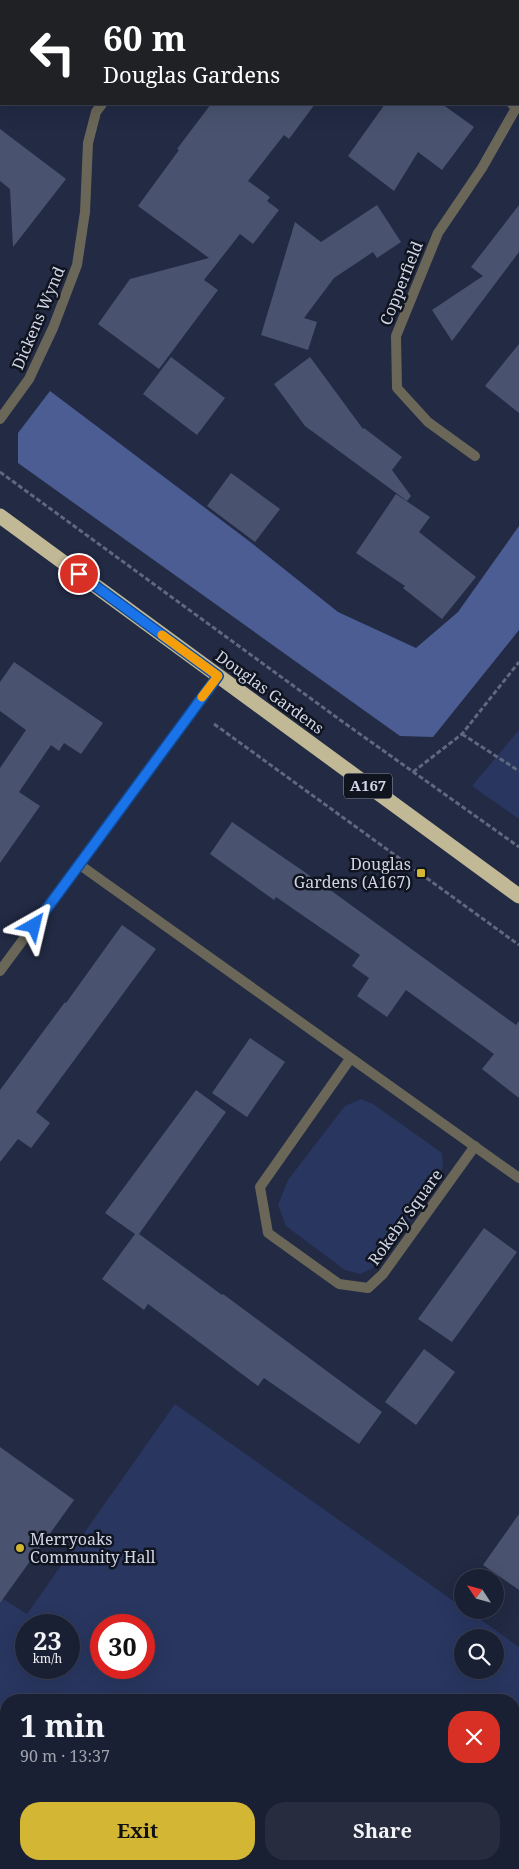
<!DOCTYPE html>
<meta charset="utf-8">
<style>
body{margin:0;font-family:"Noto Serif",serif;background:#272d3f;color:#f1f3f6;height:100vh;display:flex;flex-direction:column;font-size:19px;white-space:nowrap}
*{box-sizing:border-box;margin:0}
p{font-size:16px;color:#9fa3ac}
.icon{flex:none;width:28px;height:28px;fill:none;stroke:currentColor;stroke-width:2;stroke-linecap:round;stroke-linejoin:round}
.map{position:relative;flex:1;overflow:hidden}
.details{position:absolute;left:0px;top:1694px;width:520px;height:176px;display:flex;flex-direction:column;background:#1a2033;border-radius:20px 20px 0 0;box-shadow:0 5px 20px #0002,0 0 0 1px #383e4e}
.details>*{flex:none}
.hud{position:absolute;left:0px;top:0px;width:520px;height:105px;box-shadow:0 5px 20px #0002,0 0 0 1px #383e4e;background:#202124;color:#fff;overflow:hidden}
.needle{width:32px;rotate:306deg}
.tools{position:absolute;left:454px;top:1569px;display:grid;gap:10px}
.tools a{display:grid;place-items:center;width:50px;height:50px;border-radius:50%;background:#1a2033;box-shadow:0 5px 20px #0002,0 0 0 1px #383e4e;font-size:25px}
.speed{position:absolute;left:15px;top:1614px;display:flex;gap:10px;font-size:25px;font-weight:700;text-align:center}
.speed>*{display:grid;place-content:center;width:65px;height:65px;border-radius:50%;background:#1a2033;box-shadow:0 5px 20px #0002,0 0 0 1px #383e4e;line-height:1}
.speed small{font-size:12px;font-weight:400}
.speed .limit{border:8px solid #d22;background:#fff;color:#111}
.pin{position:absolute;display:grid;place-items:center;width:42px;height:42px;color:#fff;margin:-21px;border:2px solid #fff;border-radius:50%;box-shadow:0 1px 5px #0007}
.me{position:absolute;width:55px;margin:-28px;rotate:37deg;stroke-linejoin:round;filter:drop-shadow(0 0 4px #0008)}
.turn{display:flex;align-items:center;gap:18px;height:105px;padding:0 20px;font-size:22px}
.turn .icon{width:65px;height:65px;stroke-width:2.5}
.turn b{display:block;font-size:35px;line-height:42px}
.round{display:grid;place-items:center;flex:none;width:52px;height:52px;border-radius:20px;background:#272d3f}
.summary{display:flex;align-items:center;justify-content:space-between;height:85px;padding:0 20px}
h1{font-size:30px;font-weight:700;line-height:38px}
.primary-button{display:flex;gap:10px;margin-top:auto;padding:10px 20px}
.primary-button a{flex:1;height:58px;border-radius:20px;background:#d4b635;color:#111;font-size:20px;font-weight:700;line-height:58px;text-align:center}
.primary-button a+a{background:#272d3f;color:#f1f3f6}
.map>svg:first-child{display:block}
</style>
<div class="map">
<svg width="519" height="1869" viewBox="0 0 519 1869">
<rect width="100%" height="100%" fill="#222a44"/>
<g fill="#293660" fill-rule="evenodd">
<polygon points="519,730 519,819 472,786"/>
<polygon points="361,1099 373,1104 442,1153 443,1167 430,1192 375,1267 360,1274 345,1270 286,1226 278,1205 288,1180 345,1106"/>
<path d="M175,1404l287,203v3h5l52,37v222h-505l-14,-10v-262l27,17zM26,1625h43v43h-43zM101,1625h43v43h-43zM462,1638h33v32h-33zM6,1700h508v164h-508z"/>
</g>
<polygon fill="#4c5d93" points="50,391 249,541 338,612 416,648 458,612 519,526 519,630 433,737 400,736 18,463 18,433"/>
<g fill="#49536f">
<polygon points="211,104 315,104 289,139 284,135 248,181 270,197 267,201 279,210 253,244 240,234 204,280 218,290 159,369 98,324 130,279 209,258 138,206 179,150 177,149"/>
<polygon points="385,104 442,104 474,127 442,170 418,152 394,191 348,156"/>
<polygon points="0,129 66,179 13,247 10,189 0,181"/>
<polygon points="377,205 401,242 377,258 373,252 334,278 304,318 317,322 308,350 261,335 295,222 321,242"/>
<polygon points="519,205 519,252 452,341 432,310 483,276 471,267"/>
<polygon points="519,344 519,413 485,386"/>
<polygon points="171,357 225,398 197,435 143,394"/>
<polygon points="310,357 363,429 364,428 402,457 392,470 411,496 407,501 305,426 274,384"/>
<polygon points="231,473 280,509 255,542 207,506"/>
<polygon points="396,494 430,517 419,532 476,577 442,619 403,588 405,586 356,553"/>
<polygon points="14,662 103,723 81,754 64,743 59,751 51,745 19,792 40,806 0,863 0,768 26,730 0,711 0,682"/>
<polygon points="232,822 322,884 516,1025 519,1021 519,1098 482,1069 494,1054 406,990 387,1017 357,996 369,978 352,966 360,955 276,897 274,900 210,854"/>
<polygon points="122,925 156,949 36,1112 50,1123 31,1148 18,1139 0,1162 0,1090 65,1002 66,1003"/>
<polygon points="250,1038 285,1062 247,1117 212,1093"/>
<polygon points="196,1090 226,1112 139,1234 222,1295 223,1294 382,1412 359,1444 264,1378 258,1386 148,1304 144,1310 102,1279 135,1234 105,1213"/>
<polygon points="484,1228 517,1252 452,1342 418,1319"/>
<polygon points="424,1349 455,1372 416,1425 385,1402"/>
<polygon points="0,1447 74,1500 0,1603"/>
<polygon points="519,1514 519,1590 483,1565"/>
</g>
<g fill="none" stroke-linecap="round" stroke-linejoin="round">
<g stroke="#60677e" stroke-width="3" stroke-dasharray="5 2.5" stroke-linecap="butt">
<polyline points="0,472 343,722 519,847"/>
<polyline points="214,724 519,945"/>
<polyline points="462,734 519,771"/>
<polyline points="413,772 462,734 519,662"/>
</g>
<g stroke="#6a6759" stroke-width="10">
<polyline points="302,0 302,1"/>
<polyline points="443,0 444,1"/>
<polyline points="325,1 330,0"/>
<polyline points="0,419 29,379 53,328 77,265 85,212 88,143 96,112 102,104"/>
<polyline points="475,456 428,422 397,388 396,336 438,233 482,168 516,108 512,104"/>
<polyline points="80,865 519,1178"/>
<polyline points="0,971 218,676"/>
<polyline points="350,1059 260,1187 268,1233 339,1284 368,1288 383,1274 475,1146"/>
</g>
<polyline stroke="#c1b895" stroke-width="15" points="0,516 519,896"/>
</g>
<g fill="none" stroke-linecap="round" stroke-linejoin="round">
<g stroke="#114b97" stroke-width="12">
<polyline id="route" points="34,926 218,676 79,574"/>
</g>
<use href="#route" stroke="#1a73e8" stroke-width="9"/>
<polyline stroke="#f59e0b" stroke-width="9" points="162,635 218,676 202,697"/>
</g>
<g fill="#d4b635" stroke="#10141f" stroke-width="2">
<rect x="416" y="868" width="10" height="10" rx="2.5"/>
<circle cx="20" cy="1548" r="5"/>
</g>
<g text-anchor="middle" stroke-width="5" stroke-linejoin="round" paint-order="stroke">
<rect fill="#10141f" stroke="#969cab" stroke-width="1" x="344" y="773.5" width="48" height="25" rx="4"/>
<g font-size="15" font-weight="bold" fill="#d0d6e7">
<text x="368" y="791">A167</text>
</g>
<g font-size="16" fill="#d0d6e7" stroke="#10141f">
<text transform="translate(401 283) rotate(-68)" y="6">Copperfield</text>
<text transform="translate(38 318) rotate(-67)" y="6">Dickens Wynd</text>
<text transform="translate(270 692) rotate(36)" y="6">Douglas Gardens</text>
<text transform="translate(405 1217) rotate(-54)" y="6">Rokeby Square</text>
</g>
<g font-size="16" fill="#d0d6e7" stroke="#10141f" text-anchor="end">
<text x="411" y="870">Douglas<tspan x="411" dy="18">Gardens (A167)</tspan></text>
<text x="30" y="1545" text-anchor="start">Merryoaks<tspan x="30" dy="18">Community Hall</tspan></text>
</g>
</g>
</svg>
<div class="tools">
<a><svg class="needle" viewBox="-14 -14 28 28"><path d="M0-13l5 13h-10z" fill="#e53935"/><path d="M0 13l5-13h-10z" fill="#9fa3ac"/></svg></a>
<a><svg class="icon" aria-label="search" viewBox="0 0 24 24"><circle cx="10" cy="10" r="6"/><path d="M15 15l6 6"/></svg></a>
</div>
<div class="speed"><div>23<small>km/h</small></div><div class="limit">30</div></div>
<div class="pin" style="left:79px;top:574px;background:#d93025"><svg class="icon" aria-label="arrive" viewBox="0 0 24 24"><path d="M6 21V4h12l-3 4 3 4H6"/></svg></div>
<svg class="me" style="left:34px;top:926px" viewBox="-20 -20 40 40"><path d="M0-17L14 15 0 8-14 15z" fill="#1a73e8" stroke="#fff" stroke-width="4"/></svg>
<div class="hud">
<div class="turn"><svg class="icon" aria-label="left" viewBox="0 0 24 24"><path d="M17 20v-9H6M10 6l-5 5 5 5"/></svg><div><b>60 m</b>Douglas Gardens</div></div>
</div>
<section class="details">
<div class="summary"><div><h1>1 min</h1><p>90 m · 13:37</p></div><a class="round" style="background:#d93025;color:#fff"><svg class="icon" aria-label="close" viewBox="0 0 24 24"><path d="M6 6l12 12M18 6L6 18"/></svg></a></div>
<div class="primary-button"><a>Exit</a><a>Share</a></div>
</section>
</div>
